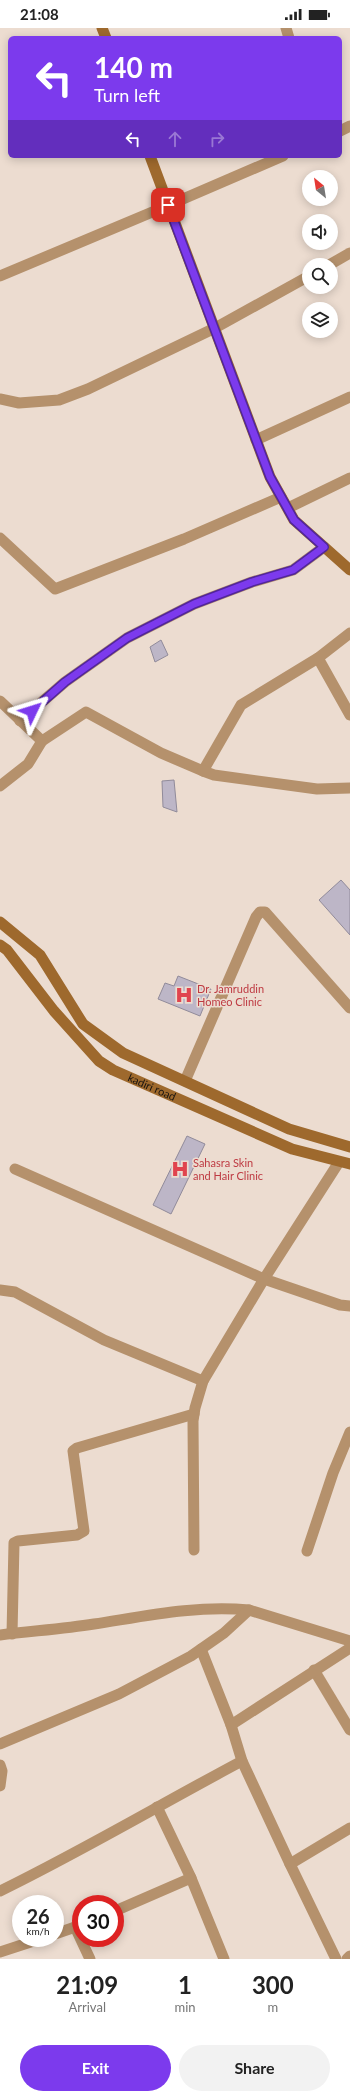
<!DOCTYPE html>
<style>
body{margin:0;font-family:Lato,sans-serif;background:#f2f2f2;color:#222;height:100vh;display:flex;flex-direction:column;font-size:15px;white-space:nowrap}
*{box-sizing:border-box;margin:0}
p{font-size:13px;color:#767676}
.icon{flex:none;width:22px;height:22px;fill:none;stroke:currentColor;stroke-width:2;stroke-linecap:round;stroke-linejoin:round}
.map{position:relative;height:1931px;overflow:hidden}
.sheet{display:flex;flex-direction:column;background:#fff;flex:1}
.sheet>*{flex:none}
.guide{position:absolute;left:8px;top:8px;width:334px;height:122px;border-radius:6px;box-shadow:0 2px 10px #0003;background:#7c3aed;color:#fff;overflow:hidden}
.needle{width:26px;rotate:330deg}
.controls{position:absolute;left:302px;top:142px;display:grid;gap:8px}
.controls a{display:grid;place-items:center;width:36px;height:36px;border-radius:50%;background:#fff;box-shadow:0 2px 10px #0003;font-size:20px}
.speed{position:absolute;left:12px;top:1867px;display:flex;gap:8px;font-size:20px;font-weight:700;text-align:center}
.speed>*{display:grid;place-content:center;width:52px;height:52px;border-radius:50%;background:#fff;box-shadow:0 2px 10px #0003;line-height:1}
.speed small{font-size:10px;font-weight:400}
.speed .limit{border:6px solid #d22;background:#fff;color:#111}
.pin{position:absolute;display:grid;place-items:center;width:34px;height:34px;color:#fff;margin:-17px;border-radius:8px;box-shadow:0 2px 6px #0006}
.me{position:absolute;width:44px;margin:-22px;rotate:49deg;stroke-linejoin:round;filter:drop-shadow(0 0 3px #0008)}
.turn{display:flex;align-items:center;gap:14px;height:84px;padding:0 20px;font-size:18px}
.turn .icon{width:52px;height:52px;stroke-width:2.5}
.turn b{display:block;font-size:28px;line-height:34px}
.lanes{display:flex;align-items:center;height:38px;padding:0 20px;background:#0003;justify-content:center;gap:20px;direction:ltr}
.lanes .off{opacity:.35}
.eta{display:flex;justify-content:space-evenly;align-items:center;height:68px;text-align:center}
.eta b{font-size:24px;font-weight:700;line-height:28px}
.primary-button{display:flex;gap:8px;margin-top:auto;padding:8px 20px}
.primary-button a{flex:1;height:46px;border-radius:24px;background:#7c3aed;color:#fff;font-size:16px;font-weight:700;line-height:46px;text-align:center}
.primary-button a+a{background:#f2f2f2;color:#222}
.status{display:flex;justify-content:space-between;align-items:center;height:28px;padding:0 20px;background:#fff;direction:ltr}
.status svg{height:11px;fill:currentColor}
.map>svg:first-child{display:block}
</style>
<div class="status"><b>21:08</b><svg viewBox="0 0 49 12"><path d="M0 12V9h3v3zM5 12V6h3v6zM10 12V3h3v9zM15 12V0h3v12zM26 1h20v11H26zM47 4h2v5h-2z"/></svg></div>
<div class="map">
<svg width="350" height="1931" viewBox="0 0 350 1931">
<rect width="100%" height="100%" fill="#ecdcd0"/>
<g fill="#bdb6c7" stroke="#918b9a">
<polygon points="161,612 168,627 155,634 150,619"/>
<polygon points="174,752 177,784 163,779 162,753"/>
<polygon points="341,852 350,862 350,907 319,872"/>
<polygon points="178,948 211,961 200,988 158,971 165,955 174,958"/>
<polygon points="187,1108 205,1116 171,1186 153,1177"/>
</g>
<g fill="none" stroke-linecap="round" stroke-linejoin="round">
<g stroke="#b5916c" stroke-width="11">
<polyline points="286,0 289,10"/>
<polyline points="340,103 350,98"/>
<polyline points="169,177 283,128"/>
<polyline points="329,237 350,225"/>
<polyline points="0,371 19,375 59,372 88,361 215,300 309,248"/>
<polyline points="256,412 350,369"/>
<polyline points="288,480 350,450"/>
<polyline points="0,510 55,561 184,511 281,469"/>
<polyline points="318,630 350,687"/>
<polyline points="0,673 42,713 86,684 161,725 203,743 241,677 318,630 350,605"/>
<polyline points="20,693 65,654 127,610 194,576 252,554 293,542 324,519"/>
<polyline points="203,743 214,747 317,761 350,760"/>
<polyline points="0,758 28,736 42,713"/>
<polyline points="185,1053 256,889 260,884 265,884 350,980"/>
<polyline points="339,1134 264,1251 340,1277 350,1278"/>
<polyline points="0,1262 15,1264 104,1312 203,1353 264,1251 15,1141"/>
<polyline points="194,1522 193,1393 195,1380 203,1353"/>
<polyline points="307,1523 333,1445 350,1404"/>
<polyline points="12,1606 14,1515 18,1513 77,1507 84,1503 73,1423 77,1420 194,1386"/>
<path d="M0,1607c31,-4 63,-6 94,-11 52,-8 102,-19 155,-14"/>
<polyline points="201,1621 231,1697 242,1733"/>
<polyline points="314,1642 350,1702"/>
<polyline points="231,1697 350,1620"/>
<polyline points="0,1716 119,1666 191,1628 224,1605 249,1582 350,1613"/>
<polyline points="0,1737 2,1743 0,1758"/>
<polyline points="157,1779 191,1850 224,1931"/>
<polyline points="290,1836 350,1800"/>
<path d="M0,1863c82,-40 161,-87 242,-130l48,103 46,95"/>
<polyline points="115,1883 191,1850"/>
<polyline points="75,1899 90,1931"/>
<polyline points="55,1906 81,1897"/>
<polyline points="0,1924 43,1910"/>
<polyline points="347,1931 350,1928"/>
</g>
<polyline stroke="#b5916c" stroke-width="11" points="0,248 169,177"/>
<g stroke="#9e692d" stroke-width="11">
<polyline points="102,0 106,10"/>
<polyline points="150,128 270,449 294,492 350,542"/>
<polyline points="0,894 40,927 83,996 123,1025 289,1101 350,1119"/>
<path id="s1" d="M0,917l7,5 47,61 45,50 14,9 179,79 58,15"/>
</g>
</g>
<g fill="none" stroke-linecap="round" stroke-linejoin="round">
<g stroke="#51269a" stroke-width="10">
<polyline id="route" points="32,683 65,654 127,610 194,576 252,554 293,542 324,519 294,492 270,449 168,177"/>
</g>
<use href="#route" stroke="#7c3aed" stroke-width="7"/>
</g>
<defs>
<g id="hospital-bare" transform="scale(1.38)"><path d="M-5-5h3v3.5h4V-5h3V5h-3V1.5h-4V5h-3Z" fill="#e0444e" stroke="#ecdcd0" stroke-width="2.5" paint-order="stroke"/></g>
</defs>
<g fill-rule="evenodd">
<use href="#hospital-bare" x="184" y="967"/>
<use href="#hospital-bare" x="180" y="1141"/>
</g>
<g text-anchor="middle" stroke-width="3" stroke-linejoin="round" paint-order="stroke">
<g font-size="11" fill="#be3a42" stroke="#ecdcd0" text-anchor="start">
<text x="197" y="965">Dr. Jamruddin<tspan x="197" dy="13">Homeo Clinic</tspan></text>
<text x="193" y="1139">Sahasra Skin<tspan x="193" dy="13">and Hair Clinic</tspan></text>
</g>
<g font-size="11" fill="#191410" stroke="#ecdcd0">
<text dy="4" stroke="none"><textPath href="#s1" startOffset="212">kadiri road</textPath></text>
</g>
</g>
</svg>
<div class="controls">
<a><svg class="needle" viewBox="-14 -14 28 28"><path d="M0-13l5 13h-10z" fill="#e53935"/><path d="M0 13l5-13h-10z" fill="#767676"/></svg></a>
<a><svg class="icon" aria-label="sound" viewBox="0 0 24 24"><path d="M4 9h4l5-4v14l-5-4H4zM17 9q2 3 0 6"/></svg></a>
<a><svg class="icon" aria-label="search" viewBox="0 0 24 24"><circle cx="10" cy="10" r="6"/><path d="M15 15l6 6"/></svg></a>
<a><svg class="icon" aria-label="layers" viewBox="0 0 24 24"><path d="M12 4l9 5-9 5-9-5zM3 14l9 5 9-5"/></svg></a>
</div>
<div class="speed"><div>26<small>km/h</small></div><div class="limit">30</div></div>
<div class="pin" style="left:168px;top:177px;background:#d93025"><svg class="icon" aria-label="arrive" viewBox="0 0 24 24"><path d="M6 21V4h12l-3 4 3 4H6"/></svg></div>
<svg class="me" style="left:32px;top:683px" viewBox="-20 -20 40 40"><path d="M0-17L14 15 0 8-14 15z" fill="#7c3aed" stroke="#fff" stroke-width="4"/></svg>
<div class="guide">
<div class="turn"><svg class="icon" aria-label="left" viewBox="0 0 24 24"><path d="M17 20v-9H6M10 6l-5 5 5 5"/></svg><div><b>140 m</b>Turn left</div></div>
<div class="lanes"><svg class="icon" aria-label="left" viewBox="0 0 24 24"><path d="M17 20v-9H6M10 6l-5 5 5 5"/></svg><svg class="icon off" aria-label="ahead" viewBox="0 0 24 24"><path d="M12 20V5M6 11l6-6 6 6"/></svg><svg class="icon off" aria-label="right" viewBox="0 0 24 24"><path d="M7 20v-9h11M14 6l5 5-5 5"/></svg></div>
</div>
</div>
<section class="sheet">
<div class="eta">
<div><b>21:09</b><p>Arrival</p></div>
<div><b>1</b><p>min</p></div>
<div><b>300</b><p>m</p></div>
</div>
<div class="primary-button"><a>Exit</a><a>Share</a></div>
</section>
